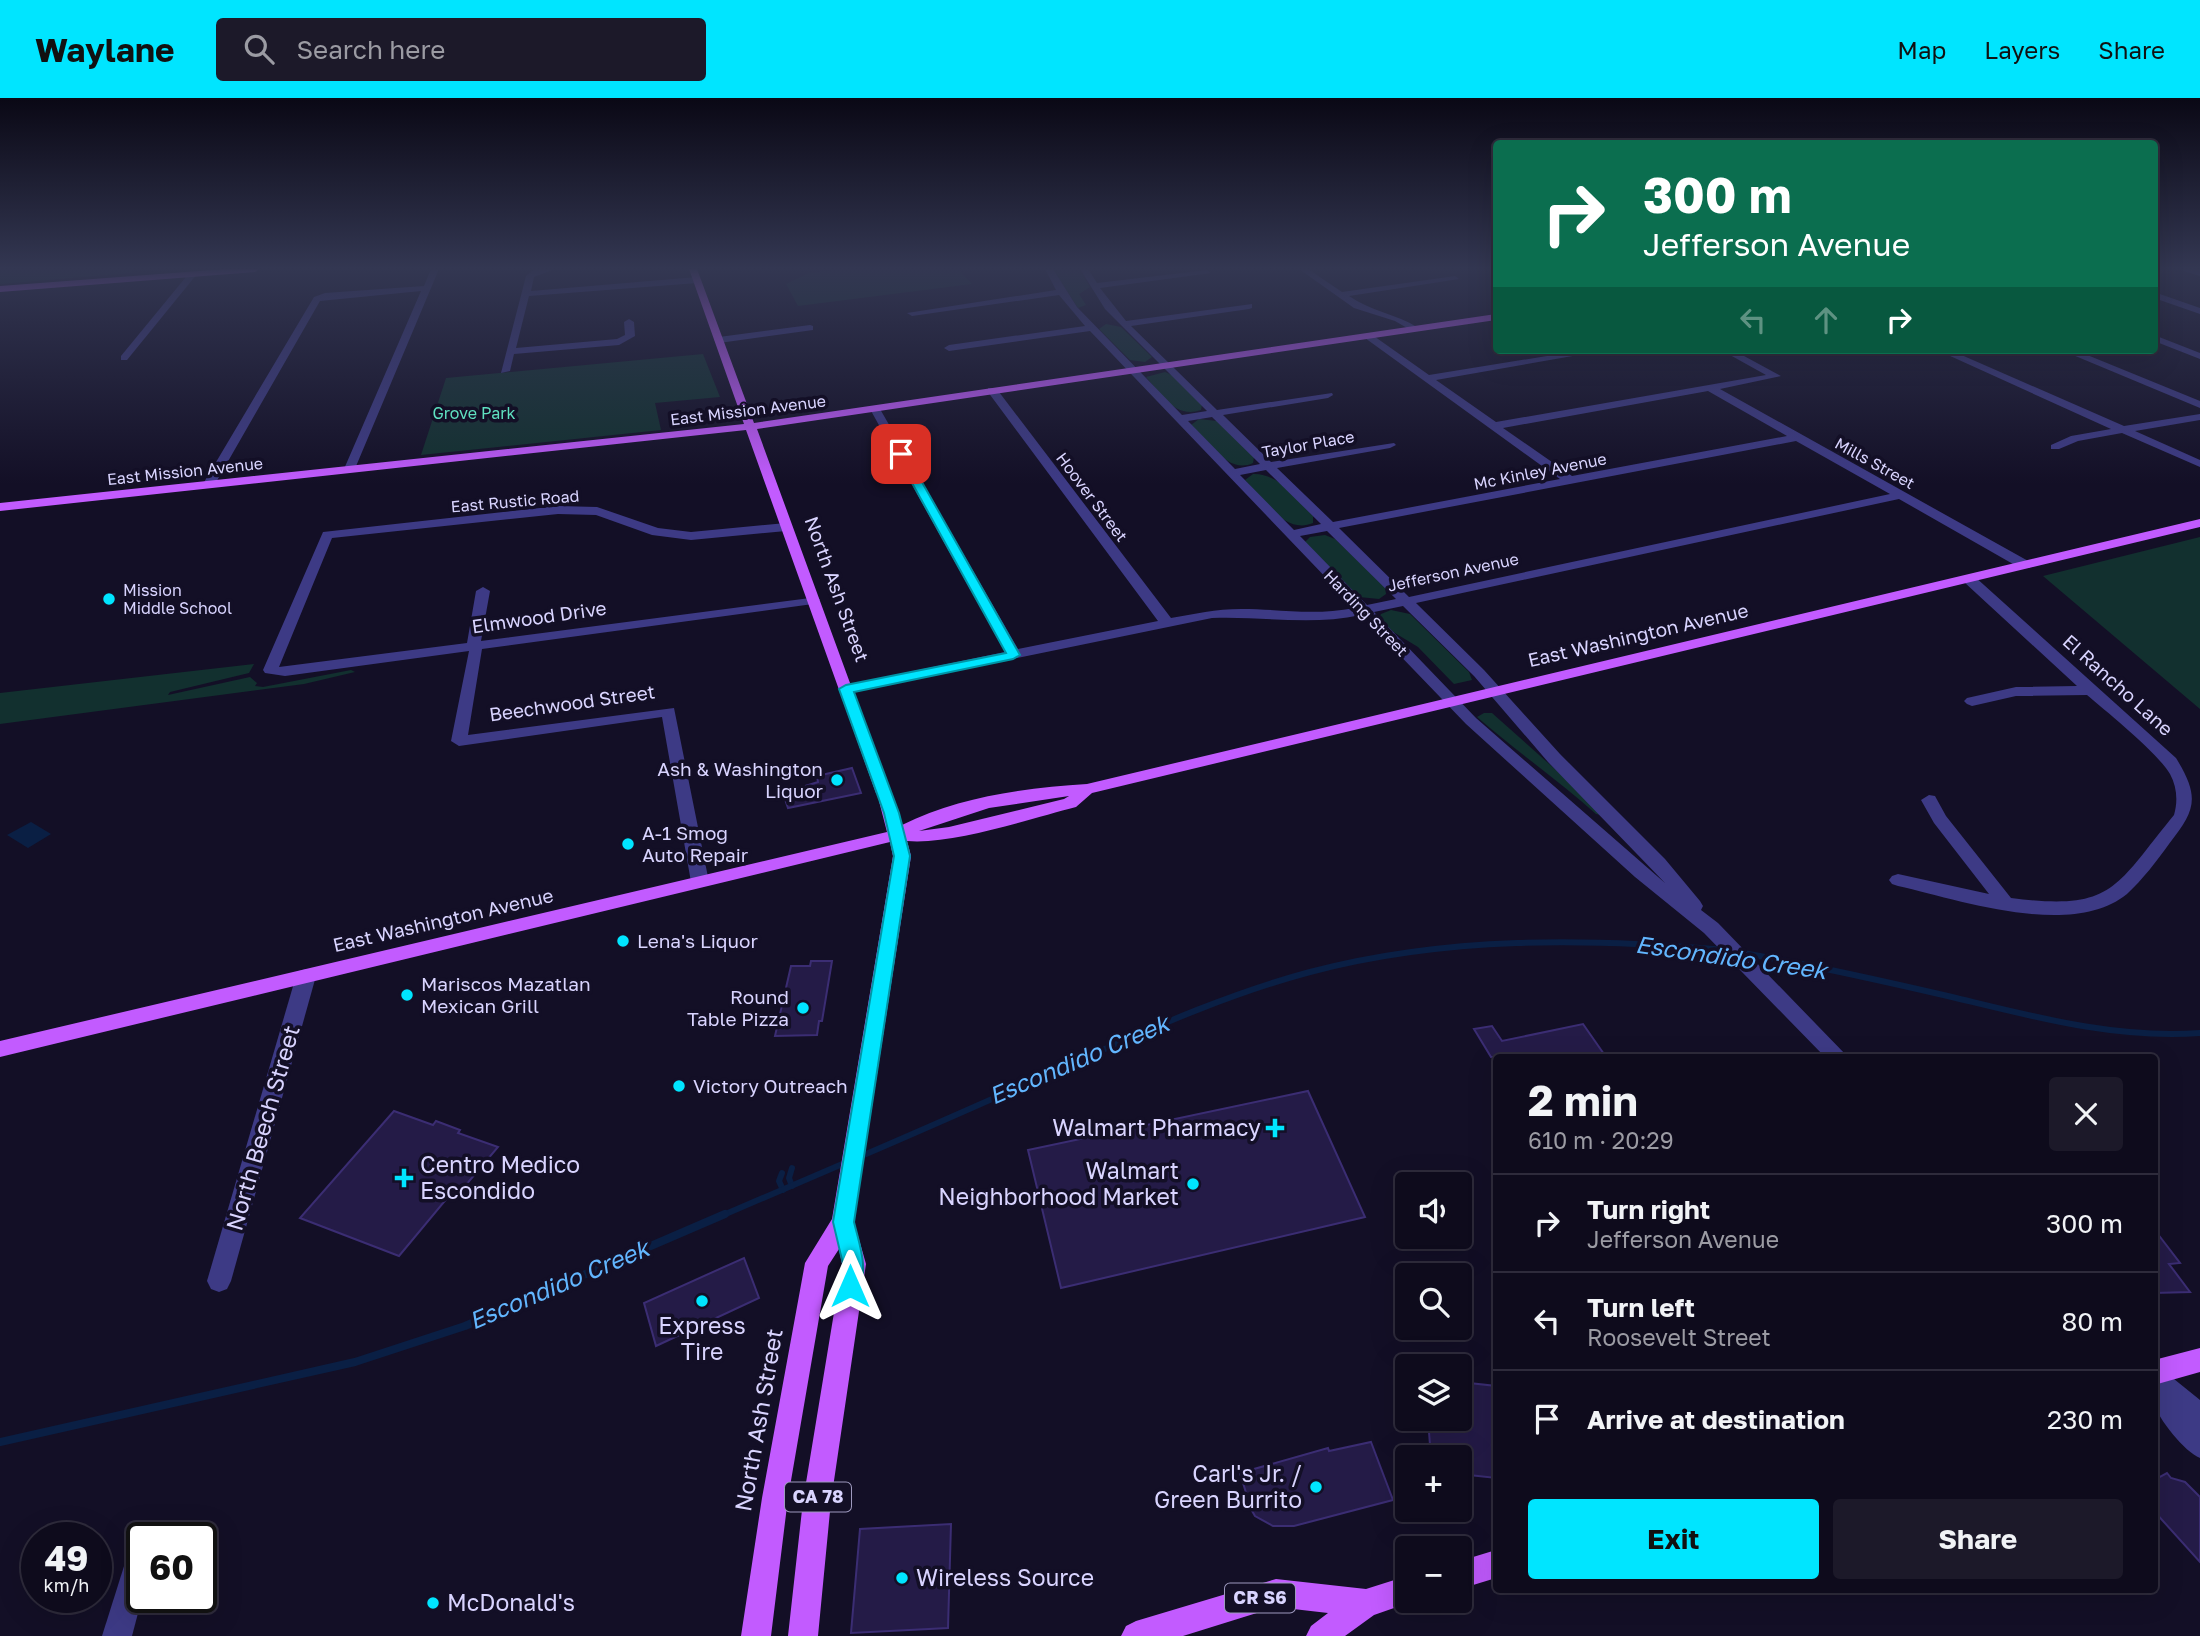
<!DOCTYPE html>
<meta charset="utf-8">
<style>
body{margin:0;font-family:"Golos Text",sans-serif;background:#1c1929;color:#f1f3f6;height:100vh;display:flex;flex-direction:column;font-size:26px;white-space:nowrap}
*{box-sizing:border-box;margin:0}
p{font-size:23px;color:#9b9ba3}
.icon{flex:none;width:38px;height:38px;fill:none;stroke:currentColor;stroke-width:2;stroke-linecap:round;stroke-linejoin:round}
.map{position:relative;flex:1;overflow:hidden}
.side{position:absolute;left:1493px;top:956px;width:665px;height:539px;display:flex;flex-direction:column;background:#0e0b1c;border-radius:7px;box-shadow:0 7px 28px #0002,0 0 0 2px #2e2b3b}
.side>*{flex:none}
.top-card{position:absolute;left:1493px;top:42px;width:665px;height:214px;border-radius:7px;box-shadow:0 7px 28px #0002,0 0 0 2px #2e2b3b;background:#0b6e4f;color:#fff;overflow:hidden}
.controls{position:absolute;left:1395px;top:1074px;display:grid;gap:14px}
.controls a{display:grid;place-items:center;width:77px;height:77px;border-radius:7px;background:#0e0b1c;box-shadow:0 7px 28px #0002,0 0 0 2px #2e2b3b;font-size:35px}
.speed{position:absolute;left:21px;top:1424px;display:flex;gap:14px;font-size:35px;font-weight:700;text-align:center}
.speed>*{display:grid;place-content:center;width:91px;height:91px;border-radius:50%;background:#0e0b1c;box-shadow:0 7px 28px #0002,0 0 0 2px #2e2b3b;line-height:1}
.speed small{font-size:18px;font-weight:400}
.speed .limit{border:4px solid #111;border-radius:10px;background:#fff;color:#111}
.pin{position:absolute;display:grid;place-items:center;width:60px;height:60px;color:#fff;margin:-30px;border-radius:14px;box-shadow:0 4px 10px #0006}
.me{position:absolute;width:77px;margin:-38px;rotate:0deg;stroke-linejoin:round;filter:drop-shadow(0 0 5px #0008)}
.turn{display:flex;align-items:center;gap:24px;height:147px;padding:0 35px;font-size:32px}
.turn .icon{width:91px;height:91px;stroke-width:2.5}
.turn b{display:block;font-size:49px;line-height:60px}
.lanes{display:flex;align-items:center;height:66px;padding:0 35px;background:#0003;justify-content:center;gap:35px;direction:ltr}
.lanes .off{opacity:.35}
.round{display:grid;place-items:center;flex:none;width:74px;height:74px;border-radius:7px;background:#1c1929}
.overview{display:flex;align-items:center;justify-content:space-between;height:119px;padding:0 35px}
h1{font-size:42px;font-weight:700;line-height:52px}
.action{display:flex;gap:14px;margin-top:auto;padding:14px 35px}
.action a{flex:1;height:80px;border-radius:7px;background:#00e5ff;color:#111;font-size:28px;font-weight:700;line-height:80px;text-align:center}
.action a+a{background:#1c1929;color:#f1f3f6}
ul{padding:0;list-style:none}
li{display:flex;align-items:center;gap:21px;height:98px;padding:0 35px;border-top:2px solid #2e2b3b}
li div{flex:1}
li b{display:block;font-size:26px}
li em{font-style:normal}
header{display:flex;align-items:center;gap:42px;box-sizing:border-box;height:98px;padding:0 35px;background:#00e5ff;color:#111}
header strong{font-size:33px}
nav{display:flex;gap:38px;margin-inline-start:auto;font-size:24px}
.search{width:490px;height:63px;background:#1c1929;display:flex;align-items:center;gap:18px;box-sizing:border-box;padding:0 24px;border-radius:7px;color:#9b9ba3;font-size:26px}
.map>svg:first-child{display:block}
</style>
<header>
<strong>Waylane</strong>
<div class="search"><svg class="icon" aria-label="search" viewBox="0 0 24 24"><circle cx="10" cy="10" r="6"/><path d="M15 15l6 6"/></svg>Search here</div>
<nav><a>Map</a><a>Layers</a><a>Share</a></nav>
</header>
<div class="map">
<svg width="2200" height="1538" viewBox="0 0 2200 1538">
<rect width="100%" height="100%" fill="#130f26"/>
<g fill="#12302f">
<polygon points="0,171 135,171 132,175 0,186"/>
<polygon points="841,171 958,171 972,186 798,208 786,186 809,175"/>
<polygon points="1053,171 1079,171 1090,189 1079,196 1086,207 1078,210"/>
<polygon points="1106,226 1121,229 1152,259 1145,264 1130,262 1099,231"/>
<polygon points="703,256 720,299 655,305 661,332 421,357 446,280"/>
<path d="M1165,274l7,3 30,30 -1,5c-26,9 -40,-16 -55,-33z"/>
<path d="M1199,321l18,2 37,36 -1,6c-25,12 -45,-22 -62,-38z"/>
<path d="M1253,376c26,-1 43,25 60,42v7c-28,12 -50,-24 -68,-43z"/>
<polygon points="1325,437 1335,441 1385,489 1386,496 1379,501 1359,499 1305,444 1310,439"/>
<polygon points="2200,439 2200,611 2043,478"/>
<polygon points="1391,512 1410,516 1469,574 1472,582 1454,586 1418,549 1390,532 1379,520 1381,516"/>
<polygon points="254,566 249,575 170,594 168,597 250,579 257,585 255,588 263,589 351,572 355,574 304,586 0,626 0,595"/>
<path d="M1484,615h8l83,74 26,28 -5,-1c-38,-34 -80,-63 -119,-97z"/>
</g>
<polygon fill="#0a1f44" points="31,724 51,736 28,750 7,737"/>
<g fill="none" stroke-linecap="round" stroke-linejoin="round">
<g stroke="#0a1f44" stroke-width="6">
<path d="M1743,855c70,12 140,28 209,44 83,20 163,42 248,36"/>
<path d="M859,1059c75,-32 149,-65 223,-98 75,-33 149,-66 228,-87 136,-36 277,-34 416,-22"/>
<polyline points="792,1070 789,1080 792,1088"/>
<polyline points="782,1075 779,1083 783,1092"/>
<polyline points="721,1118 847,1064"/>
</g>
<polyline stroke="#0a1f44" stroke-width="8" points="0,1344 355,1264 465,1228 725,1116"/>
</g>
<g fill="#241b47" stroke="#3b2d73" stroke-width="2">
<polygon points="852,670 861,695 788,710 783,695 818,684 817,678"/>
<polygon points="811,863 832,863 822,923 819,923 817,937 775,938 791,868 810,868"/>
<polygon points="1583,926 1606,959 1491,959 1474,931 1492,928 1502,943"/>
<polygon points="1308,993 1365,1119 1061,1190 1028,1052"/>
<polygon points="394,1013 433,1027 436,1023 460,1032 458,1035 498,1049 455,1100 448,1099 399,1158 300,1120"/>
<polygon points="2154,1131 2180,1165 2169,1166 2190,1194 2154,1195"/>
<polygon points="744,1160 759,1200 656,1248 644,1205"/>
<polygon points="1460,1284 1496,1288 1496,1380 1460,1376 1460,1360 1431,1360 1428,1321 1460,1321"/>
<polygon points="1371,1344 1393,1402 1294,1428 1273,1428 1255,1418 1251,1411 1240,1375 1328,1350 1329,1353"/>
<polygon points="2167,1375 2171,1380 2185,1384 2200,1399 2200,1464 2154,1413 2154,1382"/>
<polygon points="951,1426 948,1530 851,1535 860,1431"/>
</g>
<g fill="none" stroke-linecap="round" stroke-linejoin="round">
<g fill="#3d3a85" fill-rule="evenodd">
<polygon points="431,171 439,171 354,373 344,371 421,193 320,203 215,386 205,388 203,386 314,199 325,195 424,188"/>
<polygon points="535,171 555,171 534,179 531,193 697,179 701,182 697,185 529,198 516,250 617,241 625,237 624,224 629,221 634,224 635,238 619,247 514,256 510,273 501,275 526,178"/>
<path d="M1045,171h8l24,38 105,108 25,-4 -102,-102 -25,-40h8l9,14 110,-13 4,3 -111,15 26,33 126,-17v4l-3,1 -118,17 86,84 115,-17 1,2 -5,3 -105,17 48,47 123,-19 2,2 -6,3 -113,20 56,54 227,-43 -195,-141v-4h6l58,41 155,-25h23l-171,30 60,42 270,-47 -45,-25h12l48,26 -61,13 310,173v6h-10l-121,-69 -483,104 68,67 76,84 105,105 35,42 3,5 -2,4 17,13 130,134h-23l-121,-124 -69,-56 -169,-153 -105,-109c-50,11 -99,1 -149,3l-366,75 -5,-1 -2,-3 2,-3 5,-1 159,-33 -135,-243 5,-3 5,3 138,240 140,-28 -170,-229v-4h8l175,230c23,-4 45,-9 70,-9 41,0 71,7 114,-1l-265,-277 -141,20 -5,-3 5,-3 136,-19 -26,-31 -147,21 -5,-3 149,-23zM1708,293l79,45 -215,40 -69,-48zM1212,319l48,47 -25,5 -47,-48zM1796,343l94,53 -481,103 -70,-69zM1266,372l55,54 -27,6 -54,-55zM1327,433l69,68 -29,6 -67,-69zM1403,508l71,70 74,86 117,121 -189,-165 -102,-106z"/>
<path d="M1299,171h9l34,23 113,-16 4,3 -110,17c21,15 47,18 68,31l2,2 -5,3 -19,-11 -41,-13z"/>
<polygon points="2183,171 2200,172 2200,178 2184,173"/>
<polygon points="190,174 197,176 127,262 121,262 121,258"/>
<polygon points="2154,194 2200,210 2200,216 2154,200"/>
<polygon points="810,227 813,228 813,232 719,245 714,242 719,239"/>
<polygon points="2154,237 2200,255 2200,261 2154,243"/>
<polygon points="1937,252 1950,252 2124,328 2200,316 2200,322 2135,333 2200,362 2200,369 2122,335 2078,343 2059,351 2051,351 2051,347 2071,338 2111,331"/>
<polygon points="2061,252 2075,252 2200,303 2200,310"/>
<polygon points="558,408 597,409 658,430 691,434 786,425 792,429 786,433 691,442 652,437 596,417 558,416 332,440 279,569 467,545 476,493 483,489 490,493 481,543 818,499 820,502 813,506 482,551 468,637 674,610 709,784 706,788 694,788 691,784 662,619 459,648 451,643 469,553 285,578 265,575 263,572 323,434"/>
<path d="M1969,477l5,1 202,182c24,39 20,52 -7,86 -13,18 -26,35 -42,50 -55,45 -167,6 -229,-8l-6,-2 -3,-4 3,-4 6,-2 91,20 -55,-71 -13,-23 8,-5 6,1 11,20 65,82c103,13 103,-10 163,-83 4,-14 3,-28 -4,-41 -13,-22 -62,-61 -83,-79l-71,1 -44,10 -5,-2 -3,-3 3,-3 49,-11 61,-1 -113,-104v-6z"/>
<polygon points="306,871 313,873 316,878 231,1183 227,1191 219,1194 211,1191 207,1183 296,878 299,873"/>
<path d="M2154,1271l20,10 26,21v58c-15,-6 -42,-39 -46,-55 -2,-10 0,-23 0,-34z"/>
<polygon points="135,1461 142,1464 142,1500 132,1538 102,1538 125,1465"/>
</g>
<g fill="#c25bff" fill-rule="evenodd">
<polygon points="226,171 259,171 255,174 0,194 0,188"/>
<path d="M689,171h8l57,154 742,-109v6l-739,109 145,396c56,-28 123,-37 185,-41l1113,-265v8l-1108,266 -16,14c-47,12 -123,38 -169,34l4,15 -57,366 12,42 -35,237 -13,135h-30l15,-135 39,-237 -3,-15 -11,17 -40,232 -17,138h-30l21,-138 43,-235 27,-44 61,-363 -3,-14 -890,215v-16l887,-209 -8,-31 2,-3 -5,-5 -130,-363 -746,81v-8l744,-79zM1069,698l-5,3 -115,28 -30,4 70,-23z"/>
<polygon points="2200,1250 2200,1274 2154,1287 2154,1262"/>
<polygon points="1496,1452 1496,1480 1460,1491 1460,1463"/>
<polygon points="1407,1478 1407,1503 1414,1503 1374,1517 1345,1538 1306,1538 1311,1528 1328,1515 1276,1509 1183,1538 1121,1538 1126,1528 1136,1523 1276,1481 1366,1491"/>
</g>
</g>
<linearGradient id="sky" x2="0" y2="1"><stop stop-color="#0a0815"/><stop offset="0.44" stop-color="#333752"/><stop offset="1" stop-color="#333752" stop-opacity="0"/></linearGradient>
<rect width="2200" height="386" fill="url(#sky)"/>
<path fill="#00e5ff" stroke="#0095a6" stroke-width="2" d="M901,353l5,3 114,201 -7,4 -159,33 45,121 11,43 -56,366c6,25 15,47 4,71l-8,3 -7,-3 -3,-7 3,-22 -10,-42 61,-366 -10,-43 -45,-124 7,-4 160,-32 -110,-199z"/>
<g fill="#00e5ff" stroke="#130f26" stroke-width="2.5">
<circle cx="109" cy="501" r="7"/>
<circle cx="837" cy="682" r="7"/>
<circle cx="628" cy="746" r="7"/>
<circle cx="623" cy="843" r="7"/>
<circle cx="407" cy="897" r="7"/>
<circle cx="803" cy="910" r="7"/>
<circle cx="679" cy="988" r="7"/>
<path d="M1271.5 1019.5h7v7h7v7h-7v7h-7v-7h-7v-7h7z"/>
<path d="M400.5 1069.5h7v7h7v7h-7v7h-7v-7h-7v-7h7z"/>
<circle cx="1193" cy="1086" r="7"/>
<circle cx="702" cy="1203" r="7"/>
<circle cx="1316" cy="1389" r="7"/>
<circle cx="902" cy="1480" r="7"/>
<circle cx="433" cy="1505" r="7"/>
</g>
<g text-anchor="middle" stroke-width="7" stroke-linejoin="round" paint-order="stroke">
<g font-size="16" fill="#d9d4ff" stroke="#130f26">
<text transform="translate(748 312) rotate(-7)" y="6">East Mission Avenue</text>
<text transform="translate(1308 346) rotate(-10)" y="6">Taylor Place</text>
<text transform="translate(1875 365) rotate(29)" y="6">Mills Street</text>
<text transform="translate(185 373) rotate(-6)" y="6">East Mission Avenue</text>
<text transform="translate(1540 373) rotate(-11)" y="6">Mc Kinley Avenue</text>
<text transform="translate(1092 399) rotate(53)" y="6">Hoover Street</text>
<text transform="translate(515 403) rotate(-5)" y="6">East Rustic Road</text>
<text transform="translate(1453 474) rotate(-12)" y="6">Jefferson Avenue</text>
<text transform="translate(1366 515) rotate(46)" y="6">Harding Street</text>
</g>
<g font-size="16" fill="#5fe0c0" stroke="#130f26">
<text x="474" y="321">Grove Park</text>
</g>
<g font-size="16" fill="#d9d4ff" stroke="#130f26" text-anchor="start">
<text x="123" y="498">Mission<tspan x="123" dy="18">Middle School</tspan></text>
</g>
<g fill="#130f26" stroke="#9e99be" stroke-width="2">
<rect x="785" y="1384.5" width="66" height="29" rx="5"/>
<rect x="1225" y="1485.5" width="70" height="29" rx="5"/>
</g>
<g font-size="18" font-weight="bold" fill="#d9d4ff">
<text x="818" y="1405">CA 78</text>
<text x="1260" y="1506">CR S6</text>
</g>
<g font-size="19" fill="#d9d4ff" stroke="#130f26">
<text transform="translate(837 491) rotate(70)" y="7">North Ash Street</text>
<text transform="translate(539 519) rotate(-8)" y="7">Elmwood Drive</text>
<text transform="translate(1638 537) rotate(-13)" y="7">East Washington Avenue</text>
<text transform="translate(2118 587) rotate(42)" y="7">El Rancho Lane</text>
<text transform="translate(572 605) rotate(-8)" y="7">Beechwood Street</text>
<text transform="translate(443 822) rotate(-13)" y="7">East Washington Avenue</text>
</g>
<g font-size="19" fill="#d9d4ff" stroke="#130f26" text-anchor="start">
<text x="823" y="678" text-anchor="end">Ash &amp; Washington<tspan x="823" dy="22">Liquor</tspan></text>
<text x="642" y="742">A-1 Smog<tspan x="642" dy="22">Auto Repair</tspan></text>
<text x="637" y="850">Lena's Liquor</text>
<text x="421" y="893">Mariscos Mazatlan<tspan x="421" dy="22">Mexican Grill</tspan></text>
<text x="789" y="906" text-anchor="end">Round<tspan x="789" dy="22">Table Pizza</tspan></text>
<text x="693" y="995">Victory Outreach</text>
</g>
<g font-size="23" fill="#d9d4ff" stroke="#130f26">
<text transform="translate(263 1030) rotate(-74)" y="8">North Beech Street</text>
<text transform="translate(759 1322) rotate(-80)" y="8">North Ash Street</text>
</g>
<g font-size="23" fill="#d9d4ff" stroke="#130f26" text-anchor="end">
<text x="1261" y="1038">Walmart Pharmacy</text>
<text x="420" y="1075" text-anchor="start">Centro Medico<tspan x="420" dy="26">Escondido</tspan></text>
<text x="1179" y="1081">Walmart<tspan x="1179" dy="26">Neighborhood Market</tspan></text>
<text x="702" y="1236" text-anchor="middle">Express<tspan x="702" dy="26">Tire</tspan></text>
<text x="1302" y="1384">Carl's Jr. /<tspan x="1302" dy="26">Green Burrito</tspan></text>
<text x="916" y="1488" text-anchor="start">Wireless Source</text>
<text x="447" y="1513" text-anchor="start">McDonald's</text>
</g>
<g font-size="24" font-style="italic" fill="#62b6ff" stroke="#130f26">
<text transform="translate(1731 860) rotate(8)" y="8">Escondido Creek</text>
<text transform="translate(1079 962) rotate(-23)" y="8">Escondido Creek</text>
<text transform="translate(559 1187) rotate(-23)" y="8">Escondido Creek</text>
</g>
</g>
</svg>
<div class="controls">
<a><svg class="icon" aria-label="sound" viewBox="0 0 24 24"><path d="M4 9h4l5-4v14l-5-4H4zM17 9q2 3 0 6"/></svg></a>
<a><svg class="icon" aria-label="search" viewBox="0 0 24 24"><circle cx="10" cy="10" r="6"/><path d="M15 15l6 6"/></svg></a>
<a><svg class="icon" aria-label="layers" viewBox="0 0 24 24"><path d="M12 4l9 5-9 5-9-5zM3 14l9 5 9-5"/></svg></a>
<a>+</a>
<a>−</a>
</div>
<div class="speed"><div>49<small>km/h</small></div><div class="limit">60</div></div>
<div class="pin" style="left:901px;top:356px;background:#d93025"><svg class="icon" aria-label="arrive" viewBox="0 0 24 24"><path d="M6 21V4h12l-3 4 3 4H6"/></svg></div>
<svg class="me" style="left:850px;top:1188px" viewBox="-20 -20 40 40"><path d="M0-17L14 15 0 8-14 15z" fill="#00e5ff" stroke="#fff" stroke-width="4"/></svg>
<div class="top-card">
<div class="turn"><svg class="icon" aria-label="right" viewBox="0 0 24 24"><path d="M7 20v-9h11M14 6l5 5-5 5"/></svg><div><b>300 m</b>Jefferson Avenue</div></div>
<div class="lanes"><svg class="icon off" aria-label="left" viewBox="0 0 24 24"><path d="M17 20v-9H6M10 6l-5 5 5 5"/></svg><svg class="icon off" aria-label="ahead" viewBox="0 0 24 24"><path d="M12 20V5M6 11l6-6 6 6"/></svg><svg class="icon" aria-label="right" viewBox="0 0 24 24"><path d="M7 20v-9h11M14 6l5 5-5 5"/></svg></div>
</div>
<section class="side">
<div class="overview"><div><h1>2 min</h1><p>610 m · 20:29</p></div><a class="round"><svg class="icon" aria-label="close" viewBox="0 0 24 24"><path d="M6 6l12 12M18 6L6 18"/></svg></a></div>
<ul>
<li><svg class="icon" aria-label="right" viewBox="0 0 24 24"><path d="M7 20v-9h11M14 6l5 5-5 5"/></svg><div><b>Turn right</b><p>Jefferson Avenue</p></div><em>300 m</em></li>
<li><svg class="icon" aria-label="left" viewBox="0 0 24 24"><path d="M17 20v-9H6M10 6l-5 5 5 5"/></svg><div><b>Turn left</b><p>Roosevelt Street</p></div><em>80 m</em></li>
<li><svg class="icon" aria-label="arrive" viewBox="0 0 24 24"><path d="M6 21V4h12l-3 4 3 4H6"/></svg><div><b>Arrive at destination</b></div><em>230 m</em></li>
</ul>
<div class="action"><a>Exit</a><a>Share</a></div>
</section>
</div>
